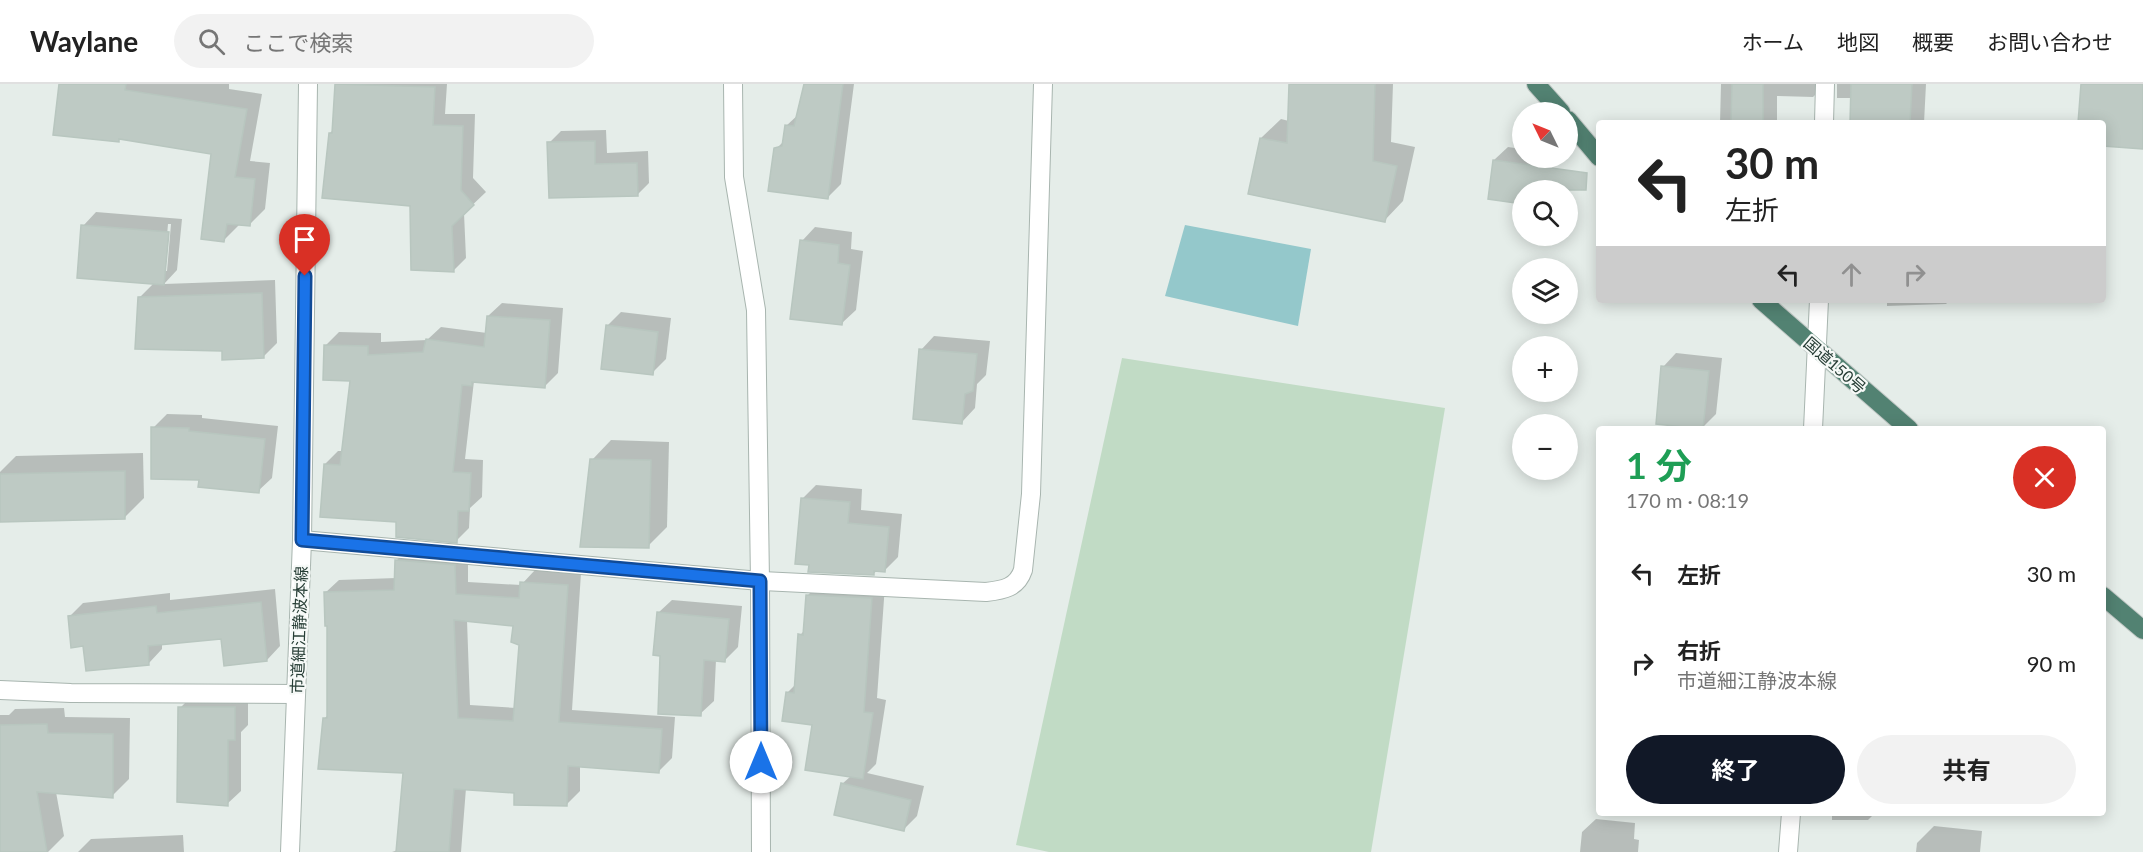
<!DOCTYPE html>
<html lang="ja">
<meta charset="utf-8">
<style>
body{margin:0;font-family:Lato,"Noto Sans JP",sans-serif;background:#f2f2f2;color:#222;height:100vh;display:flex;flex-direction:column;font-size:22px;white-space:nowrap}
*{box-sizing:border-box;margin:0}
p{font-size:20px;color:#767676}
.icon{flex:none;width:33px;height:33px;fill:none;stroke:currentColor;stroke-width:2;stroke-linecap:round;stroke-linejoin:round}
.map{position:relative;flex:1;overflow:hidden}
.side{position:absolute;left:1596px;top:342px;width:510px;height:390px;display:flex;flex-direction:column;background:#fff;border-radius:6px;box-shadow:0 3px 15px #0003}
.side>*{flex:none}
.hud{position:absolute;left:1596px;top:36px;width:510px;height:183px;border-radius:6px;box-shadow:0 3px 15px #0003;background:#fff;color:#222;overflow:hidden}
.needle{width:39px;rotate:313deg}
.controls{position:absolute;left:1512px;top:18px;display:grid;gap:12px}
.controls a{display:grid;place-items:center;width:66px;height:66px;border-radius:50%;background:#fff;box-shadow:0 3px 15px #0003;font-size:30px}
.pin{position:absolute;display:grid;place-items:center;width:51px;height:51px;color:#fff;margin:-62px -26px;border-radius:50% 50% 50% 0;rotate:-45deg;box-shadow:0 0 6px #0007}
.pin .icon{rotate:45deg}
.me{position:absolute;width:66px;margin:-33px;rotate:0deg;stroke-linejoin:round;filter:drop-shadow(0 0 4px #0008)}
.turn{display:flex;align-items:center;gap:21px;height:126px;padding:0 30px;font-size:27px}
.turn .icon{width:78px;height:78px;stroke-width:2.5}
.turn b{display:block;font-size:42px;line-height:51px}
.lanes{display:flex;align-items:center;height:57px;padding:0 30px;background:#0003;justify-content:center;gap:30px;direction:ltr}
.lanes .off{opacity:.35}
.round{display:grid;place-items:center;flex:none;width:63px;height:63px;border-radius:32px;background:#f2f2f2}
.overview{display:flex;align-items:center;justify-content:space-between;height:102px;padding:0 30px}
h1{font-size:36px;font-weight:700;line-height:45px;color:#1e9e55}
.primary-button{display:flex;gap:12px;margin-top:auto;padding:12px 30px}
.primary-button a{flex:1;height:69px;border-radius:36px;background:#111827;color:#fff;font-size:24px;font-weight:700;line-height:69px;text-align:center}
.primary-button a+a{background:#f2f2f2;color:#222}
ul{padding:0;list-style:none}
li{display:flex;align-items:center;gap:18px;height:90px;padding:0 30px}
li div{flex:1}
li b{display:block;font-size:22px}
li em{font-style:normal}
header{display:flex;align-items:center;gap:36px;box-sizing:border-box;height:84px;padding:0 30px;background:#fff;border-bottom:2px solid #e0e0e0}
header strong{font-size:28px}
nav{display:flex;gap:33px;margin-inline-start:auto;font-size:21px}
.search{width:420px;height:54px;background:#f2f2f2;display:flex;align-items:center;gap:15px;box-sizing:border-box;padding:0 21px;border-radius:33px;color:#767676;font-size:22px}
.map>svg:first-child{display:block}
</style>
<header>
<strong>Waylane</strong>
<div class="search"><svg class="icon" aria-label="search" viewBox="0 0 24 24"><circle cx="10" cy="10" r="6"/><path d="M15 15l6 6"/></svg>ここで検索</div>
<nav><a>ホーム</a><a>地図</a><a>概要</a><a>お問い合わせ</a></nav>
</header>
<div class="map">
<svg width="2143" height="768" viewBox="0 0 2143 768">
<rect width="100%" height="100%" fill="#e5ede9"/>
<polygon fill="#c1dbc5" points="1122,274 1445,324 1371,768 1049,768 1016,761"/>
<polygon fill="#94c8cb" points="1185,141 1311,165 1298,242 1165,212"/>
<g fill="#0003" fill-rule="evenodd">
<polygon points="60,0 229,0 229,5 262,10 250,77 270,79 265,125 249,141 239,141 223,157 212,69 121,54 118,57"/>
<polygon points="337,0 447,0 445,30 475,30 473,94 486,108 464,129 466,174 453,187 412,121 330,49 333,46"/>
<polygon points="805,0 854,0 841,100 827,114 776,65 785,56 786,42 799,30"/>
<polygon points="1291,0 1393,0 1391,58 1415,63 1403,117 1384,137 1261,54 1281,35 1289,37"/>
<polygon points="1721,0 1826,0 1813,13 1777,12 1777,39 1720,39"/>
<polygon points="1837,0 1926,0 1924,39 1851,39 1852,14 1837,14"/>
<polygon points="606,46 607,69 648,67 649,99 637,111 549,59 561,47"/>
<polygon points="1508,63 1522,65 1522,74 1549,74 1545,106 1522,106 1522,118 1489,114 1494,76"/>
<path d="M96,128l86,7 -5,51 -13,14 111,-4 2,63 -14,14 -40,-7 -84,-52 15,-15 -71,-57zM168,140h3l-4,47h-3z"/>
<polygon points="815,143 852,148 851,165 863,167 856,226 842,239 802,157"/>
<polygon points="1887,216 1950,216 1946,220 1887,222"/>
<polygon points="502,219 563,224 558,289 545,302 474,297 465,375 483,376 482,413 470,424 469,444 456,457 397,437 325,380 338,367 343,367 352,295 326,261 339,248 381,249 381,258 427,256 441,243 487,249 488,232"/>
<polygon points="621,228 671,234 666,275 652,289 607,242"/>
<polygon points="934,252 990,257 986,291 977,300 975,324 962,338 921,266"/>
<polygon points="1676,269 1722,274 1716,330 1702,344 1663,283"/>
<polygon points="167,330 202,331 202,334 278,342 272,394 258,407 200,394 153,344"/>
<polygon points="611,356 669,358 667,443 648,462 592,376"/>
<polygon points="143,369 144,414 125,433 0,436 0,388 16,372"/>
<polygon points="816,401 862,405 861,426 902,430 898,473 885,486 878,486 873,490 803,414"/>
<path d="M410,463l58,5v30l53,3 14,-15 46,3 -9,137 103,7 -3,41 -14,14 -78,-6v25l-13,13 -51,-12 -50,-4 -5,64h-69l6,-2 6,-79 -80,-52 4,-4v-91l-3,-31 14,-13 57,-2 1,-18zM467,536l47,5 6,18 -4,65 -46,-3z"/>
<polygon points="821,498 885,501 877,614 886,616 876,680 867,689 924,702 917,732 903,746 842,700 851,692 814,640 788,608 796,600 800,551 805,546 808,511"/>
<polygon points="275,505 280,562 267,576 222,553 162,559 162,565 149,579 69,533 83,519 170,509 170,516"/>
<polygon points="672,516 742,522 738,563 724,577 716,576 714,617 700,630 662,571 658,529"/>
<polygon points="194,610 248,610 248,641 241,648 241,707 227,720 180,624"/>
<polygon points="64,624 65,633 130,634 129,695 112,712 56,708 64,752 48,768 0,768 0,631 9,631 15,625"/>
<polygon points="1832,729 1875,729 1868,736 1832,736"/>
<polygon points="1596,735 1635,739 1634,755 1639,756 1638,768 1580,768 1582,748"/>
<polygon points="1934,742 1982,747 1980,768 1916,768 1917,759"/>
<polygon points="183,751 184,768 78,768 91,755"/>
</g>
<g fill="#becac4" stroke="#b8c6bf" stroke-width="1.5" fill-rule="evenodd">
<polygon points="59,0 126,0 125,6 247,25 235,93 255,95 250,142 227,140 224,158 201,155 211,70 119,55 119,58 53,51"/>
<polygon points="335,0 435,3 433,41 463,42 461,106 474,121 452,142 454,188 411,186 410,122 322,114 329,49 332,49"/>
<polygon points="804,0 843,0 828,115 768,107 774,64 782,62 785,41 794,42"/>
<polygon points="1289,0 1375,0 1373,77 1397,82 1385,138 1248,110 1260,54 1287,59"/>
<polygon points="1732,0 1763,0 1763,39 1731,39"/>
<polygon points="1851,0 1912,0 1910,39 1850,39"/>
<polygon points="2081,0 2143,0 2143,65 2103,62 2103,39 2078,39"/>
<polygon points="595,57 595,80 637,79 638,112 549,114 547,58"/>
<polygon points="1493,76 1587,89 1586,106 1522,106 1522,120 1488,115"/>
<polygon points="81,141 169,148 164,201 77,194"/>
<polygon points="800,156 839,161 838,179 850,181 842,241 790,235"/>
<polygon points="262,209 264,274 222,276 222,267 135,265 138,213"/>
<polygon points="487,232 550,236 545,304 472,298 472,302 462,301 453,388 471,389 469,427 458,427 457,459 396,453 396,438 320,433 324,380 340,381 350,297 323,296 324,261 368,262 368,271 423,268 426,255 484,263"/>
<polygon points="606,241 658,248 653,291 601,285"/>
<polygon points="919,265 977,270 973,307 965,310 962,340 913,335"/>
<polygon points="1661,282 1709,287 1703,345 1656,340"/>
<polygon points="151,343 189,344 189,347 265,355 259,409 198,403 199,396 151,395"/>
<polygon points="590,375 651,376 649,464 580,463"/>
<polygon points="125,387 125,435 0,438 0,390"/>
<polygon points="801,414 850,418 848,439 889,443 885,488 874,487 874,491 808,488 809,481 795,480"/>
<path d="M395,476l60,5 1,29 63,4 1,-16 48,3 -9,137 103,7 -3,44 -91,-7 -1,40 -53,-1v-12l-60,-4 -5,63h-53l7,-79 -85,-4 5,-51h4v-92h-2l-1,-34 70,-2zM454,536l59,6 -2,16 8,3 -6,76 -55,-3z"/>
<polygon points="806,511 872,514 864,628 873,629 863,695 805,686 812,641 782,637 786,608 794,609 798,550 803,551"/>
<polygon points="261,518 267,577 224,582 221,555 148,562 149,581 86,587 83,562 71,564 68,532 156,522 157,529"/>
<polygon points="657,528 729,535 725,578 704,576 701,632 658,630 660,572 653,571"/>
<polygon points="178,623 235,623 235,656 228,656 228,722 177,718"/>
<polygon points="47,640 48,649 113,650 113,714 37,708 47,768 0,768 0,641"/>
<polygon points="841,699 911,716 904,747 834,731"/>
</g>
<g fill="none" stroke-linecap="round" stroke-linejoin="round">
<g stroke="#a8b5af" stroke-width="20">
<g id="minor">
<polyline points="733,0 734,93 756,226 760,497 761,768"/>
<polyline points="1824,39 1825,0"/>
<polyline points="1813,345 1819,216"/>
<path d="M302,456l458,41 226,11c17,-2 31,-4 37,-22l8,-76 12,-410"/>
<polyline points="0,606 71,609 296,610"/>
<polyline points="290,768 302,456 308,0"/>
<polyline points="1788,768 1791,729"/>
</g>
</g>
<g stroke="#c2c9c6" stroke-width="20">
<g id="trunk">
<polyline points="1536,0 1561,28"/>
<polyline points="1568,36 1599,73"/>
<polyline points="1761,216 1909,345"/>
<polyline points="2103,512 2143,546"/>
</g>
</g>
<use href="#minor" stroke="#fff" stroke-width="18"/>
<use href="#trunk" stroke="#528272" stroke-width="18"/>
</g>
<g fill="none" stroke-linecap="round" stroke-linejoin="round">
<g stroke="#114b97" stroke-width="15">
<polyline id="route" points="305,192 302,456 760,497 761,678"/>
</g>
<use href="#route" stroke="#1a73e8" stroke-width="10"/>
</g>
<g text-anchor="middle" stroke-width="4.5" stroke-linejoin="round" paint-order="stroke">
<g font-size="16" fill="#263d35" stroke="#f6f9f7">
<text transform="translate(1835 281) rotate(41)" y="6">国道150号</text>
<text transform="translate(299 546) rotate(-88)" y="6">市道細江静波本線</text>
</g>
</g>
</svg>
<div class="controls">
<a><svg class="needle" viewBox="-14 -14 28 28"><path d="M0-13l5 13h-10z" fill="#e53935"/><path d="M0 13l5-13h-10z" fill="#767676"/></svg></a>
<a><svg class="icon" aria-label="search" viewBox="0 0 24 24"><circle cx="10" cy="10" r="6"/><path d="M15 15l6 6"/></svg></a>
<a><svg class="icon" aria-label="layers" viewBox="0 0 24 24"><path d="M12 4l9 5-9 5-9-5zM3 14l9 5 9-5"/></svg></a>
<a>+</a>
<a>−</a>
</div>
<div class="pin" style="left:305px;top:192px;background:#d93025"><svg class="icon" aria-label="arrive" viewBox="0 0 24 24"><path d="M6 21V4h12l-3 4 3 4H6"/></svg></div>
<svg class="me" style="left:761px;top:678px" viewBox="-20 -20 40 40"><circle r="19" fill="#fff"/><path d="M0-13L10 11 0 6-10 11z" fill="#1a73e8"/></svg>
<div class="hud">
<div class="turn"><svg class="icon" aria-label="left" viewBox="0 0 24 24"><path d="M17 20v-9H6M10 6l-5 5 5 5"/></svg><div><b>30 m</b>左折</div></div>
<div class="lanes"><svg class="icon" aria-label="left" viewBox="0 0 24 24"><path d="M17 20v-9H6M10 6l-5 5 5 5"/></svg><svg class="icon off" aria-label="ahead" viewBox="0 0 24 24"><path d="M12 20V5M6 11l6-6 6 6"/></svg><svg class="icon off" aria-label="right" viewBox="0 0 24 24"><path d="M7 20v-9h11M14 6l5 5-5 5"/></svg></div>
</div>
<section class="side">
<div class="overview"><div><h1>1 分</h1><p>170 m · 08:19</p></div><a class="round" style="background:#d93025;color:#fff"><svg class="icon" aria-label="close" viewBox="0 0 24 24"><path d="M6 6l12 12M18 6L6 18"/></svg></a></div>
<ul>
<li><svg class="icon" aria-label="left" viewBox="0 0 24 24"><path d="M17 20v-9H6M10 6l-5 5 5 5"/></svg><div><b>左折</b></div><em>30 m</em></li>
<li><svg class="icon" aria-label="right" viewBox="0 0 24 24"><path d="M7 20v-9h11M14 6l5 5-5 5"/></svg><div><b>右折</b><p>市道細江静波本線</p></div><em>90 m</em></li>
</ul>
<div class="primary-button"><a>終了</a><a>共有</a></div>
</section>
</div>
